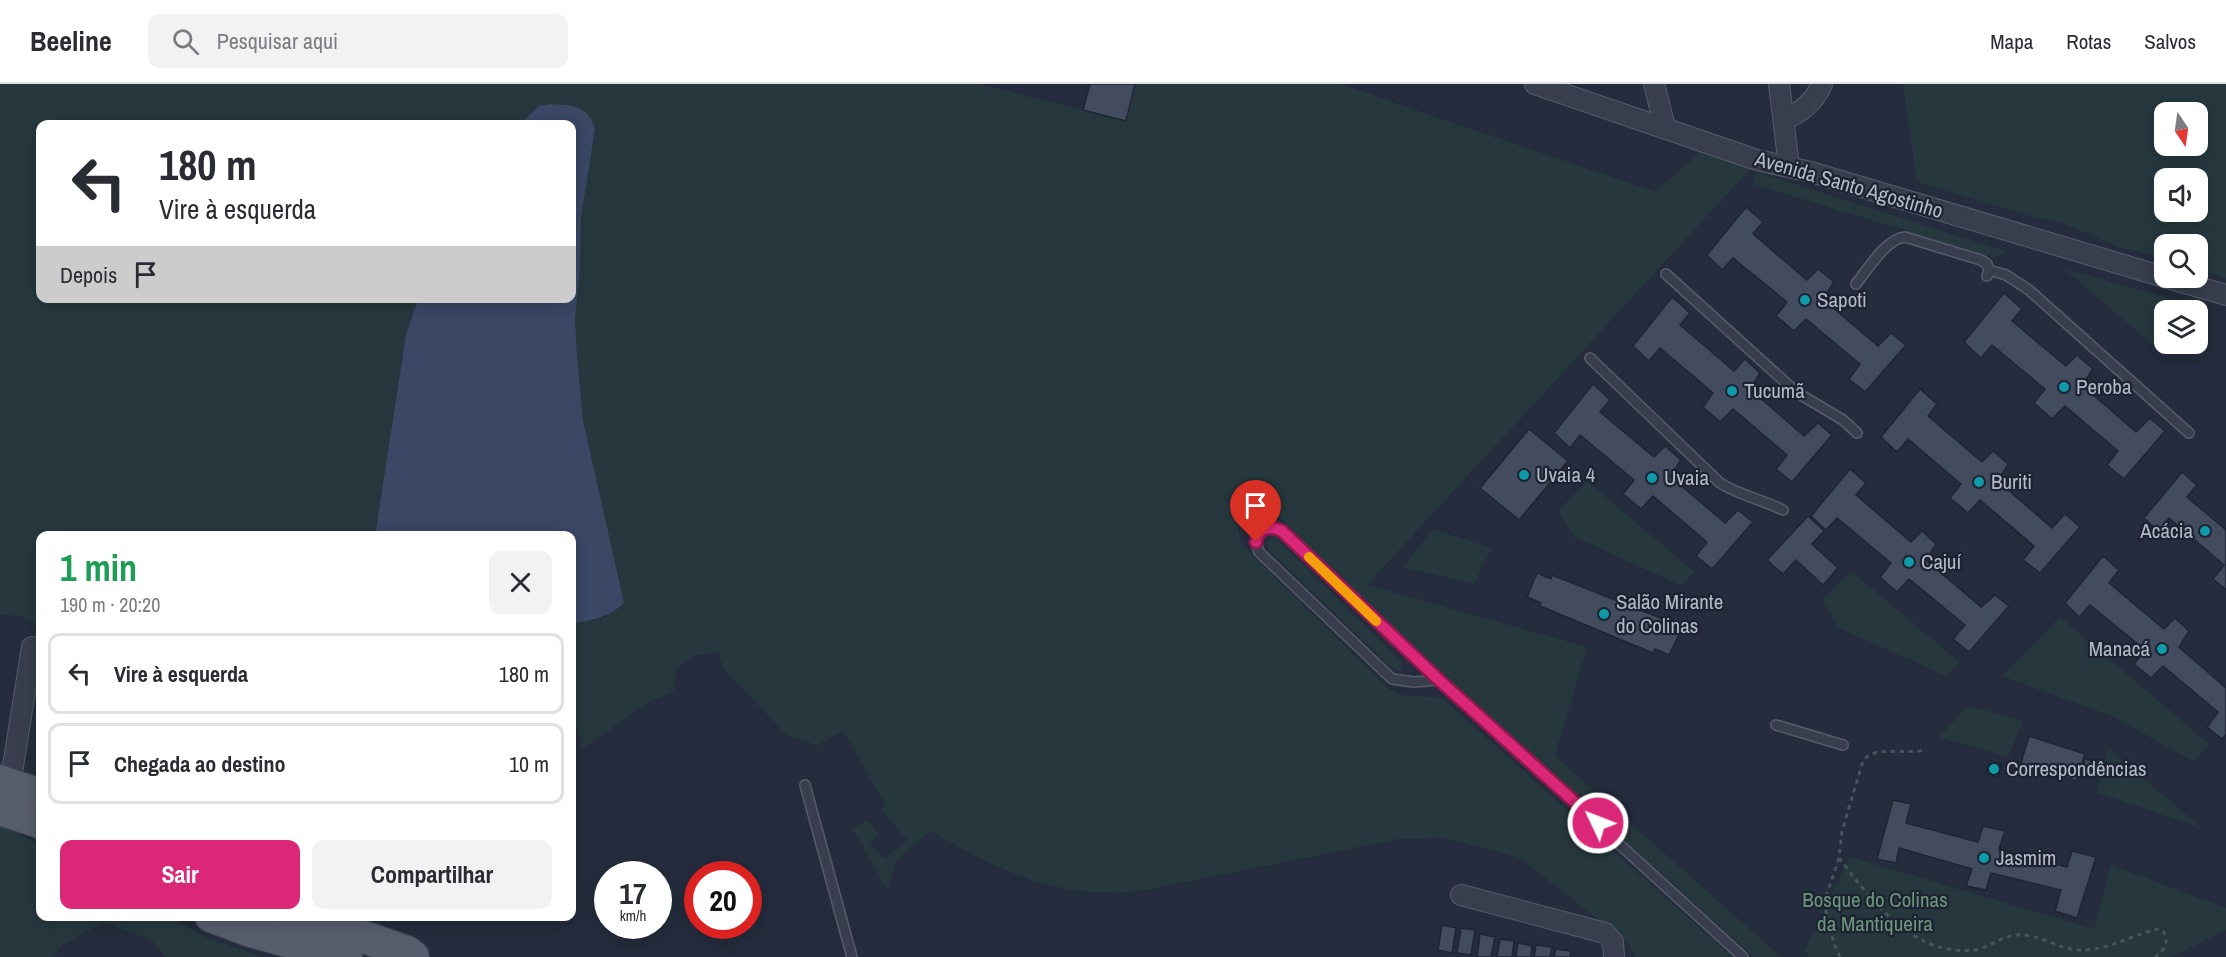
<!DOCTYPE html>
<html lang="pt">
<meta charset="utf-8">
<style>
body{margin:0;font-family:"Archivo Narrow",sans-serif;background:#f2f2f3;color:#2b2b33;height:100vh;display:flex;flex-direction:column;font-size:22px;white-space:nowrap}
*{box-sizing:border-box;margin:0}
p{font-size:20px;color:#7c7c81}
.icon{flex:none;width:33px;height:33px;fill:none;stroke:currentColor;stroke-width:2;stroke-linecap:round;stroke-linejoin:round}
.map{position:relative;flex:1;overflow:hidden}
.panel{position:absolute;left:36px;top:447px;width:540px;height:390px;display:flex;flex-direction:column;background:#fff;border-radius:12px;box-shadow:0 3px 15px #0003}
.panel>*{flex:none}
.hud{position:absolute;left:36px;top:36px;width:540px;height:183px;border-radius:12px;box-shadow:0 3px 15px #0003;background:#fff;color:#2b2b33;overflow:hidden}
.needle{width:39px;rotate:167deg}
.buttons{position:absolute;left:2154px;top:18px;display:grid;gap:12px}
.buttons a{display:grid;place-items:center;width:54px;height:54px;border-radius:12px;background:#fff;box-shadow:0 3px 15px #0003;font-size:30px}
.speed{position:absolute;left:594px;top:777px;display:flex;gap:12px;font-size:30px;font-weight:700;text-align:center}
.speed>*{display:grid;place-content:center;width:78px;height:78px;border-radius:50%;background:#fff;box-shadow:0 3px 15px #0003;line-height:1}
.speed small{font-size:15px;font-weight:400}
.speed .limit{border:9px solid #d22;background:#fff;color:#111}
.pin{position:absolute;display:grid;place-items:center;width:51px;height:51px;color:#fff;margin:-62px -26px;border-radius:50% 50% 50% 0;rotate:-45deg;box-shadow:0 0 6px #0007}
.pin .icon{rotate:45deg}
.me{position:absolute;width:66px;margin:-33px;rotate:313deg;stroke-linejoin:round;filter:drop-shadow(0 0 4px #0008)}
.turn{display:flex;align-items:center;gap:21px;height:126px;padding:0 24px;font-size:27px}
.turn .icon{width:78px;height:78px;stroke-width:2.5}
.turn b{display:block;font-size:42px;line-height:51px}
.then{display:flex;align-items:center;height:57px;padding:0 24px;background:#0003;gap:12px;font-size:22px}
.round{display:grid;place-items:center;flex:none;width:63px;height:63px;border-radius:12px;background:#f2f2f3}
.summary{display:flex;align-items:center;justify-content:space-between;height:102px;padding:0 24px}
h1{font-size:36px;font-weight:800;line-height:45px;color:#1e9e55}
.cta{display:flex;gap:12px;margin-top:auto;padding:12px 24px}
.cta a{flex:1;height:69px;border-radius:12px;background:#db2777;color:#fff;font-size:24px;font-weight:800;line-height:69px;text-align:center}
.cta a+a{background:#f2f2f3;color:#2b2b33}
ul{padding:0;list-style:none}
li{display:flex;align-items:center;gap:18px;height:81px;margin:0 12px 9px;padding:0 12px;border:3px solid #e1e1e2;border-radius:12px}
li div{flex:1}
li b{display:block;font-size:22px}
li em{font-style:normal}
header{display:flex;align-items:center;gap:36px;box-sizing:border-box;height:84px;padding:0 30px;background:#fff;border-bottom:2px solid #e1e1e2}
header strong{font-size:28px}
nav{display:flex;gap:33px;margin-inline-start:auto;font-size:21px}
.search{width:420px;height:54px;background:#f2f2f3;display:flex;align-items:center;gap:15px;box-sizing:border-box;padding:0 21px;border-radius:12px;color:#7c7c81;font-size:22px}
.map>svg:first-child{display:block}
</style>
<header>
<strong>Beeline</strong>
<div class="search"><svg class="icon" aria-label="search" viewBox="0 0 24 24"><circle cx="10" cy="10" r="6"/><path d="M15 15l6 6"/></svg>Pesquisar aqui</div>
<nav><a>Mapa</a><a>Rotas</a><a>Salvos</a></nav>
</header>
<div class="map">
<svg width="2226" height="873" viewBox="0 0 2226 873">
<rect width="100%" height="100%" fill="#242c3d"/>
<g fill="#26383e" fill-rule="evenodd">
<path d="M0,0h979l103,26 8,-26 -7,26 42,11 10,-37h205l315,108 50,-44 50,16 -388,421 220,62 -32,109 226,201h-27l-402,-363 -84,-90c-29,0 -37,23 -22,45l143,140 12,6 41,3 290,259h-96l-8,-14 -108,-85 -74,-20 -47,1 -254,51c-86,12 -144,-19 -215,-59l-35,31 -7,29 -36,-63 16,-8 11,14 -9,10 15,15 22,-19 -26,-30 5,-5 -43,-74 -26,14 -29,-9 -65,-67 -5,-17 -26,4 -16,14 -2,21 -29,13 -63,46 -10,-41v-85l31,-6 20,-15 -40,-183 -6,-66 -2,-35 5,-50 1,-51 14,-89 -11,-18 -9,-4 -24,-3 -24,12 -7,8h-480v174l378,1 -12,36 -31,200 -335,1v89l-18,-9 -22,-1z"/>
<path d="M1903,0h323v195l-28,-10v-25h-34v14l-45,-11 -54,-23 -38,-9 -110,-33zM2164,28h34v34h-34zM2164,94h34v34h-34z"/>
<polygon points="1757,88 2008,168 1995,174 1753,100"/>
<polygon points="2065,185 2172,215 2159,239 2164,247 2164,254 2155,263"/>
<polygon points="1587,397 1694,488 1682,502 1575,453 1558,427"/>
<polygon points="1433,445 1491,464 1474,500 1403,483"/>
<polygon points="1275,453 1402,578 1402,587 1394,586 1268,465 1267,459 1271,454"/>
<polygon points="1851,487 1959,578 1946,592 1839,544 1822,517"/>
<polygon points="2060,533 2209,660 2194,678 2112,632 2002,592"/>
<polygon points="1968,622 2023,636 2008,673 1939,653"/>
<polygon points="2108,664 2203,745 2097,708"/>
<polygon points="0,741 40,761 40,832 170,833 210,855 263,873 166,873 153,857 104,838 60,862 55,873 0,873"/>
<polygon points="1850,773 2094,845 2111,781 2226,824 2226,846 2171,873 1810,873 1804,867"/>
</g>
<path fill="#3a4765" d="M551,20c21,1 38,2 44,25l-14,89 -1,51 -5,50 2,35 6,66 41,183c-16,15 -32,17 -52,21v-88l-197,-1 31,-200 12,-36 154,-1v-174h-52l19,-18z"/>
<g fill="#434b5e" stroke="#1f2534" stroke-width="1.5">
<polygon points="1090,0 1135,0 1126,37 1083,26"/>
<polygon points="1746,123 1763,138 1753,150 1807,196 1818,185 1834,198 1823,215 1878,262 1891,249 1906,261 1865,308 1849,295 1860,280 1806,235 1794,247 1776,232 1787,218 1733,174 1722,186 1707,171"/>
<polygon points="2004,209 2022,225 2012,237 2066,282 2077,271 2093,285 2082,301 2136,348 2150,334 2165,347 2124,395 2107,381 2118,367 2065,322 2052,335 2034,319 2045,305 1992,261 1981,274 1964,258"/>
<polygon points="1672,213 1690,229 1680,241 1734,287 1745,275 1760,289 1750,305 1804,352 1818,339 1832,351 1792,398 1776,385 1787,371 1733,325 1720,338 1703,323 1713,309 1660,264 1649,277 1633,262"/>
<polygon points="1593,300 1610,316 1600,328 1654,373 1665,362 1681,376 1670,392 1725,439 1738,426 1753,438 1712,485 1696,472 1707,458 1653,412 1641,425 1623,410 1634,396 1580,351 1570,364 1554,349"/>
<polygon points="1920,305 1937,320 1928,332 1982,378 1993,367 2008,380 1998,397 2052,444 2065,430 2080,443 2040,489 2023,476 2034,462 1980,416 1968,429 1950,414 1961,400 1908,355 1897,368 1881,353"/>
<polygon points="1529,345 1568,377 1519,436 1480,404"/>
<polygon points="1850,385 1866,399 1856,411 1911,458 1922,447 1936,460 1926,476 1981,523 1995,511 2009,522 1969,568 1953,555 1965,541 1909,495 1897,508 1880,493 1891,479 1837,434 1826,446 1811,432"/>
<polygon points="2182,388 2197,401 2187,413 2226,446 2226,506 2213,495 2224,481 2169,434 2158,447 2144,434"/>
<polygon points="1808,432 1824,447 1812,460 1838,484 1823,501 1796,476 1783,490 1767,476"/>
<polygon points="2103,472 2119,486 2109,499 2164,545 2175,534 2189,547 2179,563 2226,604 2226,650 2222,655 2207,643 2218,628 2163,582 2151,594 2134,580 2145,566 2090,521 2079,533 2065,519"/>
<polygon points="1537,489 1551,495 1552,491 1668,537 1665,543 1680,549 1669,571 1655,565 1653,569 1540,522 1541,519 1527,513"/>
<polygon points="2029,652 2085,670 2076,697 2021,679"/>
<polygon points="2085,675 2097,679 2094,691 2081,688"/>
<polygon points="1990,677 2001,680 1998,693 1986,690"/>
<polygon points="1893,716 1911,720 1906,739 1978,758 1983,742 2005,747 1999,765 2067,783 2072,767 2096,773 2077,834 2055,827 2061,806 1991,789 1986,806 1966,802 1972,785 1899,764 1896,779 1877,775"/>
<polygon points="1442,841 1456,844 1452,869 1438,866"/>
<polygon points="1461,844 1475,846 1471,871 1457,869"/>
<polygon points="1480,850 1495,853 1491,873 1477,873"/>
<polygon points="1500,855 1514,857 1512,873 1497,873"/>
<polygon points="1518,859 1532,862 1531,873 1516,873"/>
<polygon points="1536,861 1552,863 1550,873 1534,873"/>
<polygon points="1556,865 1571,867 1570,873 1554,873"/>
</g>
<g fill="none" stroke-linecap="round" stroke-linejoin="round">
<g stroke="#565c6b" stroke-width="12">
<g id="service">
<polyline points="1989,186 2006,191 2029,206 2189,349"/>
<polyline points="1666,190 1796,308 1843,336 1857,349"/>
<path d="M1856,200c11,-14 31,-46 49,-47l76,23 6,4 2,6 -2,6"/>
<path d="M1590,274l130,125c19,12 43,17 63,27"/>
<polyline points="1439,596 1414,598 1392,595 1259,468 1256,458 1259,449 1273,443 1282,448 1439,596 1743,873"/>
<polyline points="1776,641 1843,661"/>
<polyline points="805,701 852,873"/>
</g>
</g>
<g stroke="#565c6b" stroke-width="22">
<g id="minor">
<polyline points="1535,0 1757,76 1811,88 2164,193"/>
<polyline points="1654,0 1665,43"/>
<polyline points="1779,0 1789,83"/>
<path d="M1784,35c16,-5 31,-18 38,-35"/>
<polyline points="2167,194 2226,211"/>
<polyline points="10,701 32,563"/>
<polyline points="1461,811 1605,849 1613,858 1614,873"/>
</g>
</g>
<g stroke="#414756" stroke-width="34">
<g id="primary">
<polyline points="0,697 40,711"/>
<polyline points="0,725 40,738"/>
<polyline points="211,832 251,847 346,873"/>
<polyline points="290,832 324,839 407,868 413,873"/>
</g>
</g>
<g stroke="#44555b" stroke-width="3" stroke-dasharray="4.5 4.5" stroke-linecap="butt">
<path d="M1839,774c33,43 74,99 136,92 15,-3 27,-14 42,-15 21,-2 41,14 62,15 29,1 52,-15 79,-21l5,2c7,10 2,19 -8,26"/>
<path d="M1840,873l-6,-13 -8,-32v-15l13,-39 3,-27 21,-70c10,-16 43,-6 62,-11"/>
</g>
<use href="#service" stroke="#383e4d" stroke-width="9"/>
<use href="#minor" stroke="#383e4d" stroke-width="20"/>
<use href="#primary" stroke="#565d6d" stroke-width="32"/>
</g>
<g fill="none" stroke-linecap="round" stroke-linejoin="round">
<g stroke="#8e194d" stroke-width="15">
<path id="route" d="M1256,458c2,-14 14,-17 26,-11l157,149 159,143"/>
</g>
<use href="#route" stroke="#db2777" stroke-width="10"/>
<polyline stroke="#f59e0b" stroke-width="10" points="1309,473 1376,537"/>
</g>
<g fill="#0f9aa8" stroke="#1d2332" stroke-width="2">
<circle cx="1805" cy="216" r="6"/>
<circle cx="2064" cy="303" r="6"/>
<circle cx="1732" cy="307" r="6"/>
<circle cx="1524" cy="391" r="6"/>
<circle cx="1652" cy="394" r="6"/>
<circle cx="1979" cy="398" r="6"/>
<circle cx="2205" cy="447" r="6"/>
<circle cx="1909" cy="478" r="6"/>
<circle cx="1604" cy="530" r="6"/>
<circle cx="2162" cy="565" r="6"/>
<circle cx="1994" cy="685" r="6"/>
<circle cx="1984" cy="774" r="6"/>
</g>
<g text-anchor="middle" stroke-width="4.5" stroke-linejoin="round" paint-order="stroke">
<g font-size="21" fill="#b4b9c8" stroke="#1d2332">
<text transform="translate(1849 101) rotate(16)" y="7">Avenida Santo Agostinho</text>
</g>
<g font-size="21" fill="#b4b9c8" stroke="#1d2332" text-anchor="start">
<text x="1817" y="223">Sapoti</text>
<text x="2076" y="310">Peroba</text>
<text x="1744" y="314">Tucumã</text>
<text x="1536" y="398">Uvaia 4</text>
<text x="1664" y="401">Uvaia</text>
<text x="1991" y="405">Buriti</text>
<text x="2193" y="454" text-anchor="end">Acácia</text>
<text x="1921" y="485">Cajuí</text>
<text x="1616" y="525">Salão Mirante<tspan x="1616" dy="24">do Colinas</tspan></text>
<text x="2150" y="572" text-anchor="end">Manacá</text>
<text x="2006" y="692">Correspondências</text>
<text x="1996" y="781">Jasmim</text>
</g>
<g font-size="21" fill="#6b987b" stroke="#1d2332">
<text x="1875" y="823">Bosque do Colinas<tspan x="1875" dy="24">da Mantiqueira</tspan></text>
</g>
</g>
</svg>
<div class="buttons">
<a><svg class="needle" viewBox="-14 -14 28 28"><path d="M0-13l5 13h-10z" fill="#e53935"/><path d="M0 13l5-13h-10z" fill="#7c7c81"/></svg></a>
<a><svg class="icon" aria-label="sound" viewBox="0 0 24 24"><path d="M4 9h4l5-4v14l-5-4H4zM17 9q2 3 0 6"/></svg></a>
<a><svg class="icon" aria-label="search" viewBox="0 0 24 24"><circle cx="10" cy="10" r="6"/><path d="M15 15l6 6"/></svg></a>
<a><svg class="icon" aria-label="layers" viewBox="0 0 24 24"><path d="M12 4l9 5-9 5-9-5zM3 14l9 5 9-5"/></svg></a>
</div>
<div class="speed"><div>17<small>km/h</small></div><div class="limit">20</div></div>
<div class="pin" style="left:1256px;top:458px;background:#d93025"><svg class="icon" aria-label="arrive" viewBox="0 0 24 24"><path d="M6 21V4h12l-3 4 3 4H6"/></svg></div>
<svg class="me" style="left:1598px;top:739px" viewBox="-20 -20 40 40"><circle r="17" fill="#db2777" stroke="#fff" stroke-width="3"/><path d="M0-11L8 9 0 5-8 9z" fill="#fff"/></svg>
<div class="hud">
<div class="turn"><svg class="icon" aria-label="left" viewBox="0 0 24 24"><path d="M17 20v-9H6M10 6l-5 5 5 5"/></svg><div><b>180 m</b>Vire à esquerda</div></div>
<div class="then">Depois<svg class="icon" aria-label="arrive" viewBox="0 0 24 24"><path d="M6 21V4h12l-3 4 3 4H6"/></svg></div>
</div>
<section class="panel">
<div class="summary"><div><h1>1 min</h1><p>190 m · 20:20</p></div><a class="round"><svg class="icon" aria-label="close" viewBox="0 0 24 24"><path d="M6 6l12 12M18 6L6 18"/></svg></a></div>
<ul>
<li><svg class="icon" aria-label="left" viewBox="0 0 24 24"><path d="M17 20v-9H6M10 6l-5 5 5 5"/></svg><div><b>Vire à esquerda</b></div><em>180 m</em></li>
<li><svg class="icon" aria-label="arrive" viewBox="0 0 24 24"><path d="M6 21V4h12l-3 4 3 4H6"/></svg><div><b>Chegada ao destino</b></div><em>10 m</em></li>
</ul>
<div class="cta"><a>Sair</a><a>Compartilhar</a></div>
</section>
</div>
